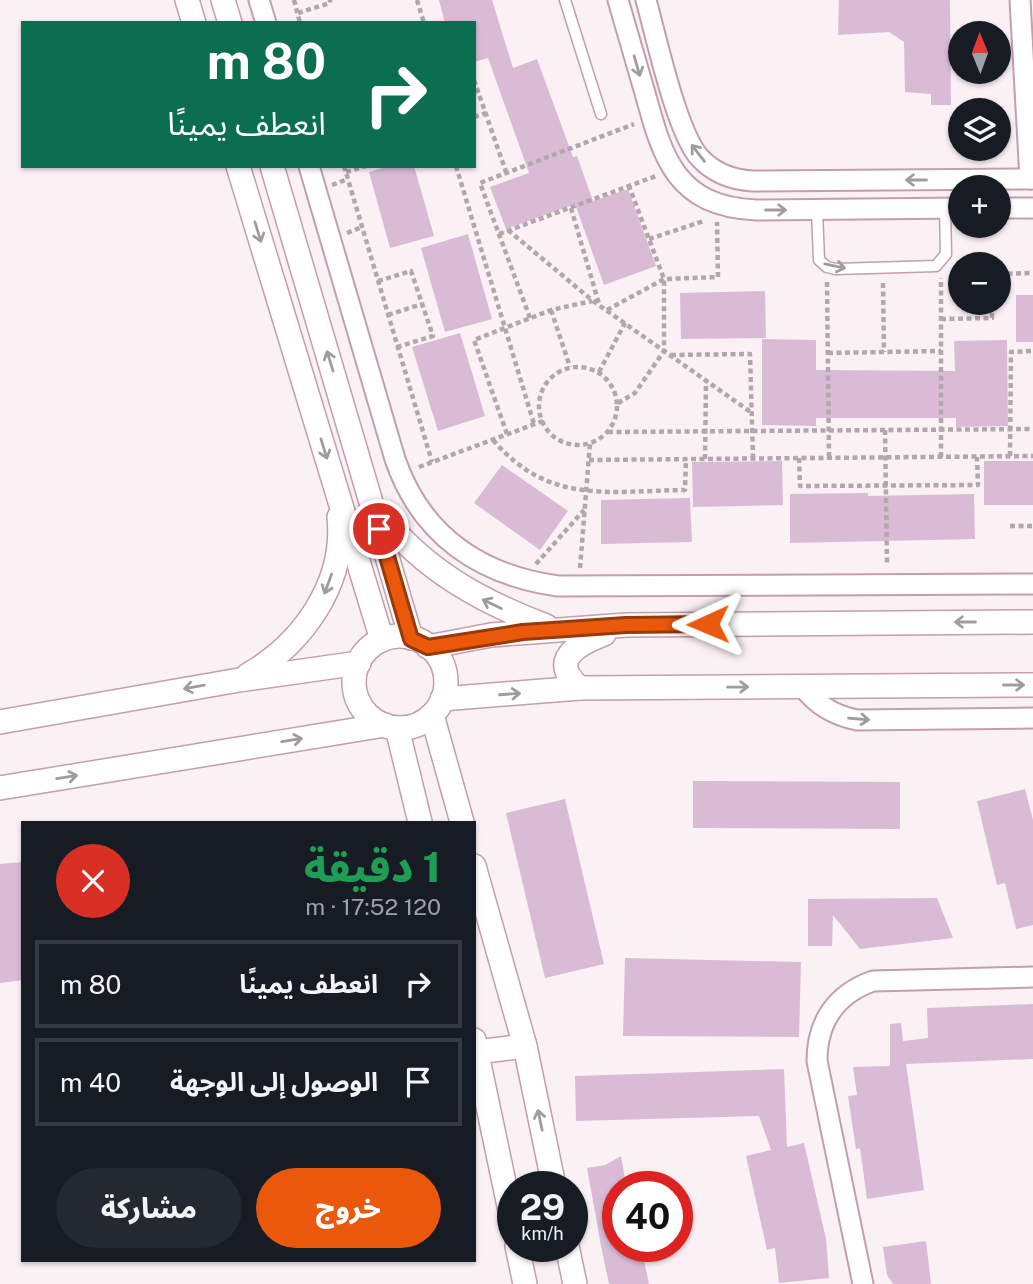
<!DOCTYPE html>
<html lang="ar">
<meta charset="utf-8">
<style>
body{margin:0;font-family:"Public Sans","Noto Sans Arabic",sans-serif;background:#242831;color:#f1f3f6;direction:rtl;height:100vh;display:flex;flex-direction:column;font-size:26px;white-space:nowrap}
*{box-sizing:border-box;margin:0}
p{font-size:23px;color:#9ea1a6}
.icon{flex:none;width:38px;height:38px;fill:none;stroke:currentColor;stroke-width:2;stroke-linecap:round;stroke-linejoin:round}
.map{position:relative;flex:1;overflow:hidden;direction:ltr}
.details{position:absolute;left:21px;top:821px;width:455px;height:441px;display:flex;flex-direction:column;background:#171b24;border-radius:0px;box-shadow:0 2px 5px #0004;direction:rtl}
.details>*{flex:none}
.hud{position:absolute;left:21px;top:21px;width:455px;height:147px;border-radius:0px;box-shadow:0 2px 5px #0004;direction:rtl;background:#0b6e4f;color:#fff;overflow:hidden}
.needle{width:46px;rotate:359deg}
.buttons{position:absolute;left:948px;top:21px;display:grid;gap:14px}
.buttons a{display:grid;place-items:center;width:63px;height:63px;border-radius:50%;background:#171b24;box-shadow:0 2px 5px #0004;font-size:35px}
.speed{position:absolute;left:497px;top:1171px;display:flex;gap:14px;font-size:35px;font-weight:700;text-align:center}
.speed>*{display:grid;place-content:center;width:91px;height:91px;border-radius:50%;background:#171b24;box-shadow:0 2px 5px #0004;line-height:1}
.speed small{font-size:18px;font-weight:400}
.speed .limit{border:10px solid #d22;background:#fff;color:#111}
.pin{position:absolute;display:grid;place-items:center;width:60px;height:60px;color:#fff;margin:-30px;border:4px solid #fff;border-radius:50%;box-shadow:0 2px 7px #0007}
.me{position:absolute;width:77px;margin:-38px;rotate:269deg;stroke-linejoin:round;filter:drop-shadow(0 0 5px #0008)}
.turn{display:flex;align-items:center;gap:24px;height:147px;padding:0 35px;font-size:32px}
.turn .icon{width:91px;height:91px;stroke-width:2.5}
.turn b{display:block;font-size:49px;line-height:60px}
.round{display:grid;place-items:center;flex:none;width:74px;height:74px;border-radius:37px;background:#242831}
.summary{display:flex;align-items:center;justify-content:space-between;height:119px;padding:0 35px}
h1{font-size:42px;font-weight:800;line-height:52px;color:#1e9e55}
.primary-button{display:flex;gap:14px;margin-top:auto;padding:14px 35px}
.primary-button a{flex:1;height:80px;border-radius:42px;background:#ea580c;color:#fff;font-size:28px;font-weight:800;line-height:80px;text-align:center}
.primary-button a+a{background:#242831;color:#f1f3f6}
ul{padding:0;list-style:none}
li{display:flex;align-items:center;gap:21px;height:88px;margin:0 14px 10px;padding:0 21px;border:4px solid #363941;border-radius:0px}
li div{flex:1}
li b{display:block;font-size:26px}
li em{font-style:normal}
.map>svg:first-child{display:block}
</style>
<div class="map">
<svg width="1033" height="1284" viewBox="0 0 1033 1284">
<rect width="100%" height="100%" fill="#faf1f5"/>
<g fill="#d9bbd5">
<polygon points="439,0 492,0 513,68 537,59 573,157 577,156 593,201 628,189 656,266 604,285 575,204 506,229 490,187 529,173 488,58 474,62 474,23 445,23"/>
<polygon points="839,0 950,0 951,105 931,105 931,94 905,92 904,42 889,32 838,35"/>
<polygon points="389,166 414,166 434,236 390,248 369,172"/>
<polygon points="468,234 492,319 445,332 421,248"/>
<polygon points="765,291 766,338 681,339 680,293"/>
<rect x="1016" y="295" width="17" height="47"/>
<polygon points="460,333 485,416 438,431 412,347"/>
<polygon points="762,339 816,340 816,370 955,371 954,341 1007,340 1008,426 956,427 956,418 816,418 816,426 762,425"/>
<polygon points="782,461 783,505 693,507 692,462"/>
<rect x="984" y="461" width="49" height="44"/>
<polygon points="502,465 568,511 540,550 474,503"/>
<polygon points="868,493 868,496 974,494 975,539 790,543 790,494"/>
<polygon points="690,498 692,542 601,544 601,500"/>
<polygon points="693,781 900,782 900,829 693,828"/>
<polygon points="1025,789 1033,820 1033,925 1016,929 1005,883 997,885 977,801"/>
<polygon points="565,799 604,964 545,978 506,813"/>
<polygon points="23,862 23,980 0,983 0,864"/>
<polygon points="937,898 953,938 860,949 833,915 832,946 808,946 808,899"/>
<polygon points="625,958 801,962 799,1037 623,1036"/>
<polygon points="1033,1004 1033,1059 906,1064 924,1190 867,1199 860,1148 856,1149 848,1096 857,1095 853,1067 890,1066 890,1024 901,1023 903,1041 928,1038 927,1008"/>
<polygon points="784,1069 787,1147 804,1143 826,1239 829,1278 779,1283 775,1248 767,1250 746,1156 771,1150 759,1116 576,1121 575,1076"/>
<polygon points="621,1156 626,1185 618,1186 618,1246 641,1246 649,1284 609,1284 601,1246 587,1168 605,1165"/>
<polygon points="926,1241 931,1284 893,1284 887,1275 883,1247"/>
</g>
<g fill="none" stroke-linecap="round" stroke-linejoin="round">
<g stroke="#c49eae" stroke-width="13">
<g id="service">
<polyline points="565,0 601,114"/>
<polyline points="817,210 819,260 827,267 836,269 936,266 946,254 945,208"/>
</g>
</g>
<g stroke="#c49eae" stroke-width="23">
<g id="minor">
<polyline points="259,0 266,23"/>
<path d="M618,0c9,31 18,62 27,93 18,66 31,113 111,117l205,-2"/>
<path d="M646,0c10,36 31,134 54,158 15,16 33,22 53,23l280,-2"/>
<polyline points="1020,0 1030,179"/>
<path d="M309,166l86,293c26,76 84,116 163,127l475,-2"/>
<polyline points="999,208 1033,208"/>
<path d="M802,686c15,19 31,29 55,34l176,-2"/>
<path d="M863,1284l-46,-223c0,-39 19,-67 56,-80l160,-4"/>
</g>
</g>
<g stroke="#c49eae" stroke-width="26">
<g id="tertiary">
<polyline points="187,0 194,23"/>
<polyline points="223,0 230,23"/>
<polyline points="238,166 382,640"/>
<polyline points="272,166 411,638"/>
<path d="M380,514c44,56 100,87 166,112"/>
<circle cx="400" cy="682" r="46"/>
<polyline points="428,647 491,635 626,625 1033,622"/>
<path d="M248,675c55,-32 98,-92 91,-158"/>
<path d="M580,688c-33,-28 -2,-44 24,-54"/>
<polyline points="442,699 580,688 1033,685"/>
<polyline points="432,715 462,822"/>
<polyline points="0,722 239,680 359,663"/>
<polyline points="397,728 420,822"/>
<polyline points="0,788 385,725"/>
<polyline points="474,866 525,1046 554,1186"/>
<polyline points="474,1040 513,1225"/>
<polyline points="477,1052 525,1046"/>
<polyline points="517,1246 525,1284"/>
<polyline points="567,1246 575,1284"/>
</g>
</g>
<g stroke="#b2a7ac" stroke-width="4.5" stroke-dasharray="5 3.5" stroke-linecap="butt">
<polyline points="294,0 300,23"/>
<polyline points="417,0 424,23"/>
<polyline points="298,13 330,3 330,0"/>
<polyline points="474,80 506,172"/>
<polyline points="474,117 486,113"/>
<polyline points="344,166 432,462"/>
<polyline points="456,166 534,424"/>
<polyline points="346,172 366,166"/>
<polyline points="332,185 348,179"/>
<polyline points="571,208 599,304"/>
<polyline points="508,230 593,301 752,413"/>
<polyline points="347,233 362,227"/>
<polyline points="499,234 656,176"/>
<polyline points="649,239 704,221"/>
<polyline points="999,274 1033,273"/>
<polyline points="378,281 411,271 433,336 397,347"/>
<polyline points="827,282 829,457"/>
<polyline points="883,283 884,352"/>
<polyline points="551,310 570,367"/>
<polyline points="607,310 664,279 718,277 717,222"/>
<polyline points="388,315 422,304"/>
<polyline points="530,318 480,183 634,124"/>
<polyline points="941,319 992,318 992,303"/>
<polyline points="828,353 941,351"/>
<polyline points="671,355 750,354 753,458"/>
<circle cx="578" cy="406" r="39"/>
<polyline points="599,372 625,323"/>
<polyline points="618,403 635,393 664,351 664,279 629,186"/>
<polyline points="885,430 887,565"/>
<polyline points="608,432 1033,429"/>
<polyline points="507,434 474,340 551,310 592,301"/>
<path d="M493,440c56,65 114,51 192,50l1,-31"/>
<polyline points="1010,456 1011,352 1033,351"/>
<polyline points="941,457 941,278"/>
<polyline points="799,458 800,486 978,485 977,457"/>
<polyline points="705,459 706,382"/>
<polyline points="589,460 1033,456"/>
<polyline points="419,467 543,421"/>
<polyline points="1010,526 1033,526"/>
<polyline points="536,564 584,510"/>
<polyline points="580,568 590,443"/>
</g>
<use href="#service" stroke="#fff" stroke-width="10"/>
<use href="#minor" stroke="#fff" stroke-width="19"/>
<use href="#tertiary" stroke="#fff" stroke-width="23"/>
</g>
<defs><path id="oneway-shaft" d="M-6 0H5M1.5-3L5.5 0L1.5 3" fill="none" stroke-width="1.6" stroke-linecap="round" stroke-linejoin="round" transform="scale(1.75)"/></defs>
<g stroke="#a19b9e">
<use href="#oneway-shaft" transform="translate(637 66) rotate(74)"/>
<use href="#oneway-shaft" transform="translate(698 153) rotate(-128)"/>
<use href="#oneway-shaft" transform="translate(916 180) rotate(180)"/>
<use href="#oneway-shaft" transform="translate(776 210)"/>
<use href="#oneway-shaft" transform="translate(258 232) rotate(73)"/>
<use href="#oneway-shaft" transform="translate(835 266) rotate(12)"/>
<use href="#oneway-shaft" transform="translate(330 361) rotate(-107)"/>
<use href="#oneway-shaft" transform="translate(324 449) rotate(73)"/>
<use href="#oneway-shaft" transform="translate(328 584) rotate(110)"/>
<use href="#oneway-shaft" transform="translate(492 604) rotate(-154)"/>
<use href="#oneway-shaft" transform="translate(965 622) rotate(180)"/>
<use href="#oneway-shaft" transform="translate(1014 685)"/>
<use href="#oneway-shaft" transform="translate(194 687) rotate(170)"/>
<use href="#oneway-shaft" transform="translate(738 687) rotate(-1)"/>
<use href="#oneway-shaft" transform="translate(510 694) rotate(-4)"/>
<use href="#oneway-shaft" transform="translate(859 719) rotate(5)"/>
<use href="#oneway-shaft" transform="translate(292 740) rotate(-9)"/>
<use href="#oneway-shaft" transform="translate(67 777) rotate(-9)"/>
<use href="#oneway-shaft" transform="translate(540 1120) rotate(-102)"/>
</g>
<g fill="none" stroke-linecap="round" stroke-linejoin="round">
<g stroke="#983908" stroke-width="18">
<polyline id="route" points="379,529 411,639 428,647 523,632 626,625 708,624"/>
</g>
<use href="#route" stroke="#ea580c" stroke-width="12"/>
</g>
</svg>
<div class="buttons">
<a><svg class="needle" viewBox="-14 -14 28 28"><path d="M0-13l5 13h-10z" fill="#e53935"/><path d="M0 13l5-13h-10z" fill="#9ea1a6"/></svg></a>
<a><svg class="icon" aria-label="layers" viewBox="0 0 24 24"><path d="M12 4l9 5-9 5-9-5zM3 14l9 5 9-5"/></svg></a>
<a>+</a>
<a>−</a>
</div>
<div class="speed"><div>29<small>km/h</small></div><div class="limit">40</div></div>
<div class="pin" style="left:379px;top:529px;background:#d93025"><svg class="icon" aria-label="arrive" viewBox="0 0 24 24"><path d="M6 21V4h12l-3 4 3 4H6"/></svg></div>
<svg class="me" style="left:708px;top:624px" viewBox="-20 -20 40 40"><path d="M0-17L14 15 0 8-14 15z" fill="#ea580c" stroke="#fff" stroke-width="4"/></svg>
<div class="hud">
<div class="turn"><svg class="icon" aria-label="right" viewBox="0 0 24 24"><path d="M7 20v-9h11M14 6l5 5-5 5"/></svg><div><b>80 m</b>انعطف يمينًا</div></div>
</div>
<section class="details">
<div class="summary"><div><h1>1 دقيقة</h1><p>120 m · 17:52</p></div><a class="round" style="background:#d93025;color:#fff"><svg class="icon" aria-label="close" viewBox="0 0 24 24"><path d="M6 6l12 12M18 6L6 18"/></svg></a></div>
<ul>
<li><svg class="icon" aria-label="right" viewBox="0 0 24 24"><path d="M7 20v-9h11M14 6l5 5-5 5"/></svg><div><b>انعطف يمينًا</b></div><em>80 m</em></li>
<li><svg class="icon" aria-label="arrive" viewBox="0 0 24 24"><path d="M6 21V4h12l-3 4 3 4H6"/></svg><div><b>الوصول إلى الوجهة</b></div><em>40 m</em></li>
</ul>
<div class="primary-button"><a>خروج</a><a>مشاركة</a></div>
</section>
</div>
